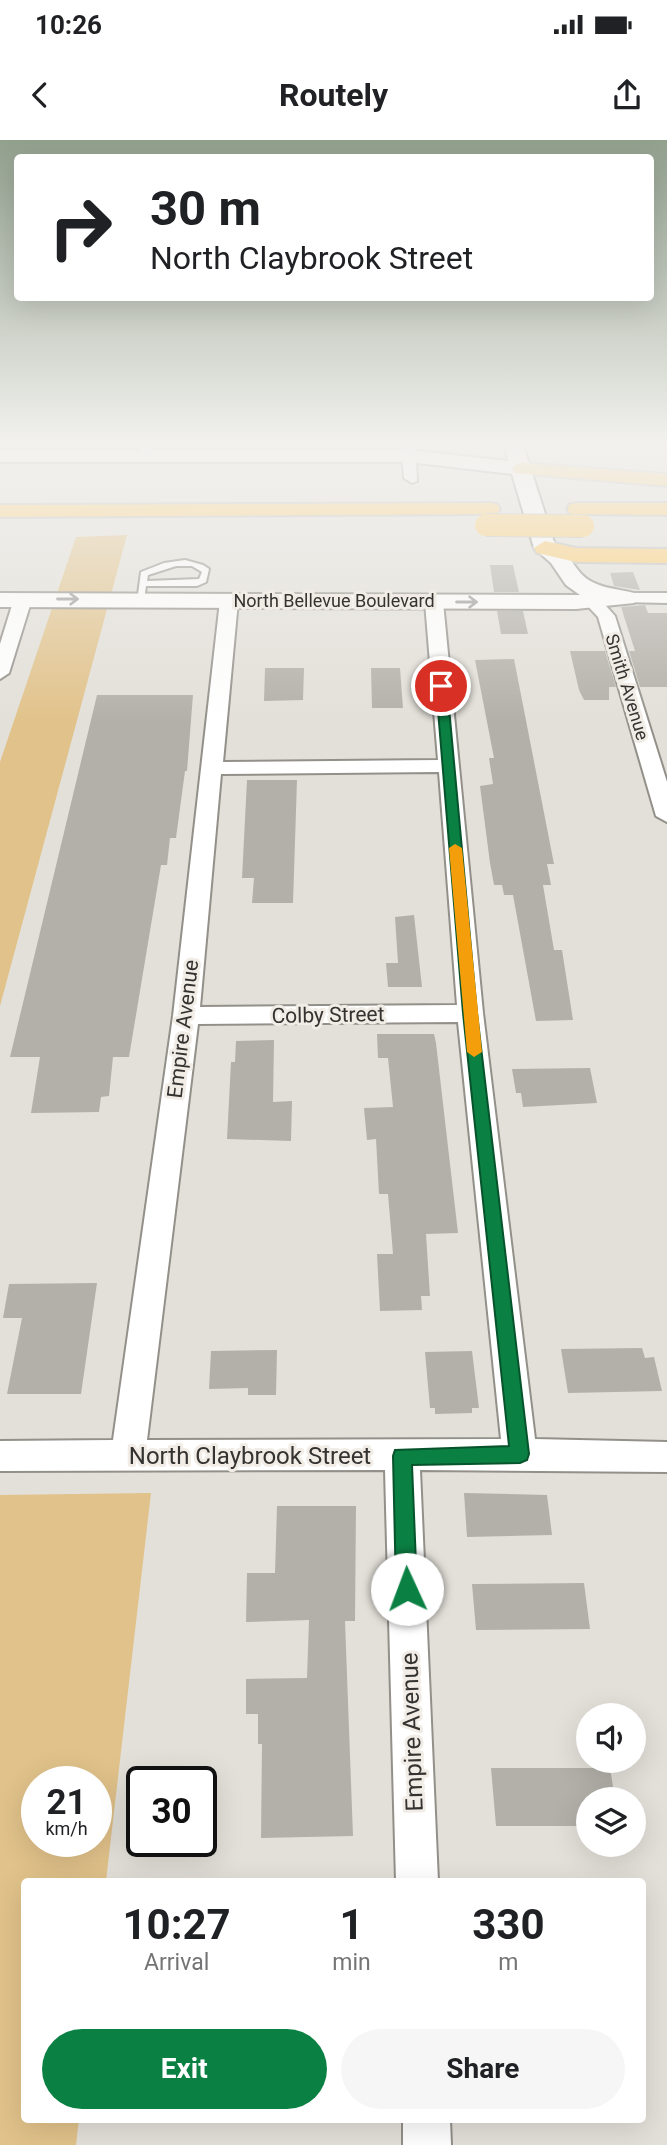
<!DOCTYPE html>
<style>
body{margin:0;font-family:Roboto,sans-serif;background:#f6f6f6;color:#202124;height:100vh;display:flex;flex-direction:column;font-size:26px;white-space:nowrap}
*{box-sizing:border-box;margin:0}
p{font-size:23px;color:#757577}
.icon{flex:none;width:38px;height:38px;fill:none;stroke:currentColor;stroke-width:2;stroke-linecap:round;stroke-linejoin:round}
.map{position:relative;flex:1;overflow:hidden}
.details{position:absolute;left:21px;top:1738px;width:625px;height:245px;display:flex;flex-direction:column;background:#fff;border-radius:7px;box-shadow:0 7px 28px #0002}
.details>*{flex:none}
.hud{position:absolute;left:14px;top:14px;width:640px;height:147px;border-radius:7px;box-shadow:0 7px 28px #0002;background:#fff;color:#202124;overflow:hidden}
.fabs{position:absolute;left:576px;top:1563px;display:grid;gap:14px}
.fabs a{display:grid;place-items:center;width:70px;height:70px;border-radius:50%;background:#fff;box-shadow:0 7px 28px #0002;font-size:35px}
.speed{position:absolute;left:21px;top:1626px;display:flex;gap:14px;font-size:35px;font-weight:700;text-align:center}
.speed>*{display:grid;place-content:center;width:91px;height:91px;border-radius:50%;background:#fff;box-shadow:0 7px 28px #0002;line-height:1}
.speed small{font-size:18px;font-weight:400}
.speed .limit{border:4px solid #111;border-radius:10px;background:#fff;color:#111}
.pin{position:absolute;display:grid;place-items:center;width:60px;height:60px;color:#fff;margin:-30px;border:4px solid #fff;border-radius:50%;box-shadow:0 2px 7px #0007}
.me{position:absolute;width:77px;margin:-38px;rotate:358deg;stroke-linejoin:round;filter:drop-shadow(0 0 5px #0008)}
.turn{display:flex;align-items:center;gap:24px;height:147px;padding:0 21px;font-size:32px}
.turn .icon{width:91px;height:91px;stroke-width:2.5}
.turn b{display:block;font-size:49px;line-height:60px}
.eta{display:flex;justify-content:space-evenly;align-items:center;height:119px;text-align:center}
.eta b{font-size:42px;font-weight:700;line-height:49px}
.cta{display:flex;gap:14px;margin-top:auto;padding:14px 21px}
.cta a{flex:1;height:80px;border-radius:42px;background:#0b8043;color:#fff;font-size:28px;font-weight:700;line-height:80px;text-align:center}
.cta a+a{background:#f6f6f6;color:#202124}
.status{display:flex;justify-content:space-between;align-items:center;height:49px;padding:0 35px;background:#fff;direction:ltr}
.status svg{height:19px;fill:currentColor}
header{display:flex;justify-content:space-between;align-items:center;height:91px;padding:0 21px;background:#fff;font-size:32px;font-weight:700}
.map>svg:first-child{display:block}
</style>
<div class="status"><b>10:26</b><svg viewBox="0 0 49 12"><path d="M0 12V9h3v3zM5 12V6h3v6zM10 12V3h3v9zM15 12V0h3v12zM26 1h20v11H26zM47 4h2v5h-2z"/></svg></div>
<header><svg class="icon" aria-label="back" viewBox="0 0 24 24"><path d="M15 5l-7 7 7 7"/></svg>Routely<svg class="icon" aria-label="share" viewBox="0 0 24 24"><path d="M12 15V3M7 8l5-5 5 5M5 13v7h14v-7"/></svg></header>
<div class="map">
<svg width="667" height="2005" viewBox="0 0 667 2005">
<rect width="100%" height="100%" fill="#e3e0d9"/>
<g fill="#e1c28a" fill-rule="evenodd">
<polygon points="127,395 0,866 0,622 76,397"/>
<path d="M151,1353l-45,388h-82v238h55l-3,26h-76v-650zM37,1642h59v59h-59z"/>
</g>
<g fill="#b3b0a9">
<polygon points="490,425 513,425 519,452 494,452"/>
<polygon points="633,432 640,450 614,446 610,433"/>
<polygon points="645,465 648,473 667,473 667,547 640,547 629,511 635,511 621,467"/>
<polygon points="497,471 523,471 528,494 501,494"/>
<polygon points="570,511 605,511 616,547 609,547 609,560 584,560 579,550"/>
<polygon points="514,519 554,724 547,724 551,745 543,745 554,810 562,810 573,880 536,881 513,755 504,755 502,745 494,745 490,723 480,646 493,644 489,618 494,618 475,520"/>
<polygon points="265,528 304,528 303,560 264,561"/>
<polygon points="371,528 400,528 403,568 372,568"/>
<polygon points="97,555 193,555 187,631 185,631 176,698 170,698 167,725 161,725 129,917 113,917 109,956 101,957 99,972 31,973 40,917 10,917"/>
<polygon points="247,640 297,640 293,763 252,763 254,738 242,738"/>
<polygon points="414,775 422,847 388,847 386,823 398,823 395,777"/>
<polygon points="377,894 434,894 436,903 458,1093 426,1094 430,1156 421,1156 422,1170 380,1171 377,1114 393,1114 388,1054 379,1054 376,999 367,1000 364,968 393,967 388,918 378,918"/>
<polygon points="274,900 273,962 292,961 291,1001 227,999 231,922 235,922 236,901"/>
<polygon points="590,928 597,963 523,967 521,953 516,953 512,929"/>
<polygon points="97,1143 81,1254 7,1254 22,1178 3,1178 9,1144"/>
<polygon points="642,1208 645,1218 654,1217 662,1251 568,1253 561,1209"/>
<polygon points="277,1210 276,1255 248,1255 248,1248 209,1249 211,1211"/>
<polygon points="472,1211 479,1268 472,1268 472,1273 435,1274 435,1268 430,1268 425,1212"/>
<polygon points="464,1353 547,1355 552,1395 467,1397"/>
<polygon points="277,1366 356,1366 355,1481 345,1481 353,1696 261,1698 262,1604 258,1604 258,1574 246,1574 246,1539 307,1538 309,1480 246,1482 247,1433 275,1433"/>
<polygon points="584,1443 590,1489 476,1490 472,1444"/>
<polygon points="491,1628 610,1628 615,1659 588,1659 588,1686 496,1686"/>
</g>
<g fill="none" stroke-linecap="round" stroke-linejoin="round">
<g stroke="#93908a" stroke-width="4">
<path id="service" d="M185,420l18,5 6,4 -3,13 -9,4h-51l-2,14 -7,2 4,-30 23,-9zM176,426h16l10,6 -3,7 -52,2 1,-6z"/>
</g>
<g stroke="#93908a" stroke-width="4">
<g id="minor">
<polygon points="140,303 154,303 149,319 144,320 137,316"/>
<polygon points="401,303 415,303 417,341 412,343 404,338"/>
<polygon points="626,453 667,453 667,463 620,462 617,458"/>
<polygon points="23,454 32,459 9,533 0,539 0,504 14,459"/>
<path d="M229,456l9,5 -15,161 215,-2 -13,-158 9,-5 9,5 40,411 52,426 132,3v30l-247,-2 18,411h-42l-11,-411 -385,1v-30l113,-1 60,-424 47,-415zM439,632l18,233 -257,2 21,-233zM458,882l43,417 -354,1 51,-416z"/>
<polygon points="593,457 599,458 615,476 667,642 667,682 656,676 598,477 584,462"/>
<polygon points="403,1979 450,1979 451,2005 403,2005"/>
</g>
</g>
<g stroke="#93908a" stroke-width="4">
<path id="secondary" d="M505,303l18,2 32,100c11,6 15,15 23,25 13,18 36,18 56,23l4,5 -4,5 -58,6 -576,-2v-14l580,2 -14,-10 -15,-22 -17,-15 -22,-74 -103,-12h-409v-12h409l99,11z"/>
</g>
<g stroke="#bebebd" stroke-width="4">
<g id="motorway">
<polygon points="522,323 667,334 667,346 515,333 512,329 515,325"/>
<polygon points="489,363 497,364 500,369 497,374 0,377 0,365"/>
<polygon points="578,363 667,363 667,375 570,374 567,369 570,364"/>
<polygon points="545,401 576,408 667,409 667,423 576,422 537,413 534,408"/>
</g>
</g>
<use href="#service" fill="#fff" fill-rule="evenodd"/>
<use href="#minor" fill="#fff" fill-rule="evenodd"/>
<use href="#secondary" fill="#fff" fill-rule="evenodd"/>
<use href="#motorway" fill="#fdcc6c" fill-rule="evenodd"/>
<g stroke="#bebebd" stroke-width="24" stroke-linecap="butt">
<polyline id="motorway-bridge" points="486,385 583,386"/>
</g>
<use href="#motorway-bridge" stroke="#fdcc6c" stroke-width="22"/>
</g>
<defs><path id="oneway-shaft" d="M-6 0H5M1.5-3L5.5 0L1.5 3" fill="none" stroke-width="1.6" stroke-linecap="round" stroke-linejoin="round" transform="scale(1.75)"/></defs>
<g stroke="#9a9998">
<use href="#oneway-shaft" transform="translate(68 459)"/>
<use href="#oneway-shaft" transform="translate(467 462)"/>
</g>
<linearGradient id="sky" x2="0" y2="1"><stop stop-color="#92a08e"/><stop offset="0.52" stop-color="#f2f1ee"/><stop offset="1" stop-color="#f2f1ee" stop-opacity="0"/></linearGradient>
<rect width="667" height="583" fill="url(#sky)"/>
<polygon fill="#0b8043" stroke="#07532c" stroke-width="2" points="441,543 447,546 477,873 529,1314 527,1320 520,1323 412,1325 417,1449 414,1456 407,1459 399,1456 396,1449 393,1316 395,1310 509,1306 463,873 436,546"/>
<polygon fill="#f59e0b" points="455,704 462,708 482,912 474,917 467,912 449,708"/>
<g text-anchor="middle" stroke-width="6" stroke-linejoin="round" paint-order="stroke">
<g font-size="18" fill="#353331" stroke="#f1ede6">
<text x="334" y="467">North Bellevue Boulevard</text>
<text transform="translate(627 547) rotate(73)" y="6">Smith Avenue</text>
</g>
<g font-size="21" fill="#353331" stroke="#f1ede6">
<text transform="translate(328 875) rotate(-1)" y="7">Colby Street</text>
<text transform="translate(183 889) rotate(-83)" y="7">Empire Avenue</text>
</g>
<g font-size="24" fill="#353331" stroke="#f1ede6">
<text x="250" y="1324">North Claybrook Street</text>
<text transform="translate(412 1592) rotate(-92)" y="8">Empire Avenue</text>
</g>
</g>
</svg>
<div class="fabs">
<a><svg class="icon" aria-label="sound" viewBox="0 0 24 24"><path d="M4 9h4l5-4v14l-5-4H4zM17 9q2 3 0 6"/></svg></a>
<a><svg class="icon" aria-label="layers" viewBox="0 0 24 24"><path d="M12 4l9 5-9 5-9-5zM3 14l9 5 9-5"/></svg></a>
</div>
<div class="speed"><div>21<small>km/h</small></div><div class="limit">30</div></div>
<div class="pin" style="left:441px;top:546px;background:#d93025"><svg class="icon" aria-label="arrive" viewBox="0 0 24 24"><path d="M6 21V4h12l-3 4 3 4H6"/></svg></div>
<svg class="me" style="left:407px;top:1449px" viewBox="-20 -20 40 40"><circle r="19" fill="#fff"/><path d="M0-13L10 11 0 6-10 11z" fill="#0b8043"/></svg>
<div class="hud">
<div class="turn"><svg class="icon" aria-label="right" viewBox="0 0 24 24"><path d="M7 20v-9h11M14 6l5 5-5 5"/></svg><div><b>30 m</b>North Claybrook Street</div></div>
</div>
<section class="details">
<div class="eta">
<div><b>10:27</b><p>Arrival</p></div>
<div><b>1</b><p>min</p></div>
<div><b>330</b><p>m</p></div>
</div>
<div class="cta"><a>Exit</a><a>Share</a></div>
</section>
</div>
